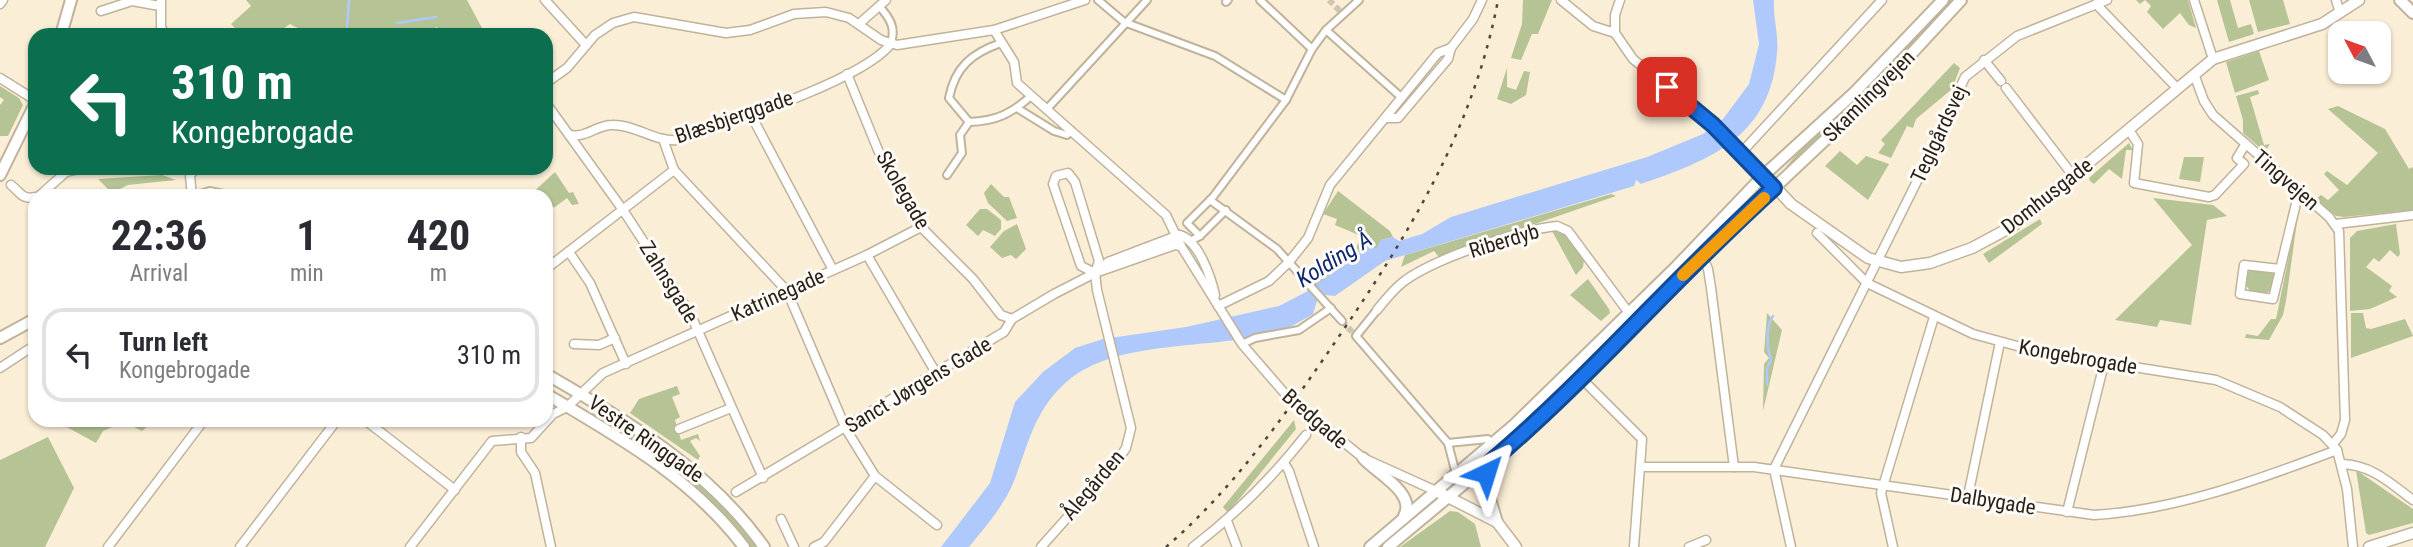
<!DOCTYPE html>
<meta charset="utf-8">
<style>
body{margin:0;font-family:"Roboto Condensed",sans-serif;background:#f2f2f3;color:#2b2b33;height:100vh;display:flex;flex-direction:column;font-size:26px;white-space:nowrap}
*{box-sizing:border-box;margin:0}
p{font-size:23px;color:#7c7c81}
.icon{flex:none;width:38px;height:38px;fill:none;stroke:currentColor;stroke-width:2;stroke-linecap:round;stroke-linejoin:round}
.map{position:relative;flex:1;overflow:hidden}
.side{position:absolute;left:28px;top:189px;width:525px;height:238px;display:flex;flex-direction:column;background:#fff;border-radius:21px;box-shadow:0 2px 5px #0004}
.side>*{flex:none}
.top-card{position:absolute;left:28px;top:28px;width:525px;height:147px;border-radius:21px;box-shadow:0 2px 5px #0004;background:#0b6e4f;color:#fff;overflow:hidden}
.needle{width:46px;rotate:311deg}
.tools{position:absolute;left:2328px;top:21px;display:grid;gap:14px}
.tools a{display:grid;place-items:center;width:63px;height:63px;border-radius:14px;background:#fff;box-shadow:0 2px 5px #0004;font-size:35px}
.pin{position:absolute;display:grid;place-items:center;width:60px;height:60px;color:#fff;margin:-30px;border-radius:14px;box-shadow:0 4px 10px #0006}
.me{position:absolute;width:77px;margin:-38px;rotate:41deg;stroke-linejoin:round;filter:drop-shadow(0 0 5px #0008)}
.turn{display:flex;align-items:center;gap:24px;height:147px;padding:0 28px;font-size:32px}
.turn .icon{width:91px;height:91px;stroke-width:2.5}
.turn b{display:block;font-size:49px;line-height:60px}
.eta{display:flex;justify-content:space-evenly;align-items:center;height:119px;text-align:center}
.eta b{font-size:42px;font-weight:700;line-height:49px}
ul{padding:0;list-style:none}
li{display:flex;align-items:center;gap:21px;height:94px;margin:0 14px 10px;padding:0 14px;border:4px solid #e1e1e2;border-radius:21px}
li div{flex:1}
li b{display:block;font-size:26px}
li em{font-style:normal}
.map>svg:first-child{display:block}
</style>
<div class="map">
<svg width="2413" height="547" viewBox="0 0 2413 547">
<rect width="100%" height="100%" fill="#fbeed7"/>
<g fill="#b6c394">
<polygon points="246,0 467,0 482,28 450,35 436,27 429,35 360,35 353,32 311,35 290,24 274,35 242,35 231,24 251,6"/>
<polygon points="1523,0 1552,0 1538,34 1532,34 1521,60 1511,58 1522,24"/>
<polygon points="1950,0 1955,0 1853,108 1788,169 1786,167 1817,130 1868,87"/>
<polygon points="2136,0 2188,0 2196,28 2189,25 2180,13 2163,29 2147,12 2151,6 2145,0 2140,4"/>
<polygon points="2217,0 2230,0 2238,28 2251,24 2254,34 2229,42"/>
<polygon points="2249,0 2283,0 2290,24 2258,32"/>
<polygon points="2259,51 2269,80 2235,93 2226,62"/>
<polygon points="1954,63 1960,68 1952,89 1916,119 1913,128 1907,126 1891,158 1878,153 1885,144 1881,140"/>
<polygon points="1507,68 1507,87 1516,90 1524,71 1530,72 1526,95 1511,104 1497,99"/>
<polygon points="0,86 19,98 23,105 8,136 0,136 0,105 4,100 0,97"/>
<polygon points="2258,90 2259,94 2250,97 2264,145 2270,144 2265,152 2243,133 2243,120 2236,96"/>
<polygon points="2338,106 2385,129 2409,169 2413,167 2413,210 2344,217 2336,216 2316,199 2321,195 2328,200 2339,190 2324,174 2327,171 2347,185 2378,153 2328,109"/>
<polygon points="2129,143 2133,150 2126,150 2122,179 2109,169 2094,184 2090,181 2089,178"/>
<polygon points="1840,151 1857,165 1866,156 1889,164 1868,200 1825,166"/>
<polygon points="2184,157 2204,157 2200,182 2179,179"/>
<polygon points="555,172 569,193 573,192 579,204 572,205 567,198 555,207 546,209 546,196 529,196"/>
<polygon points="162,175 176,180 128,185 112,193 98,179"/>
<polygon points="991,184 1004,197 1009,197 1017,218 1007,221 988,203 984,193"/>
<polygon points="1338,191 1390,231 1393,237 1381,240 1377,249 1368,246 1314,287 1310,281 1338,248 1354,254 1361,236 1335,225 1337,219 1323,214"/>
<polygon points="1611,194 1616,196 1439,257 1434,251 1401,267 1405,255"/>
<polygon points="2153,198 2213,205 2227,216 2207,220 2191,325 2160,320 2157,327 2115,320 2192,245"/>
<polygon points="2299,207 2286,301 2283,315 2269,340 2245,338 2246,334 2258,336 2271,319 2276,319"/>
<polygon points="980,209 987,209 1001,220 1001,229 995,236 983,230 978,236 966,225"/>
<polygon points="2040,219 2042,224 1989,263 1983,254"/>
<polygon points="1017,224 1026,249 1016,259 1011,255 1002,258 990,247 1004,231"/>
<polygon points="2396,224 2400,254 2398,257 2390,250 2379,262 2374,258 2366,267 2392,286 2389,291 2397,297 2370,309 2350,311 2350,238 2357,231"/>
<polygon points="1559,230 1565,233 1584,260 1583,267 1576,275 1552,231"/>
<polygon points="2253,268 2272,271 2276,277 2274,289 2266,293 2251,292 2245,284 2247,273"/>
<polygon points="1588,279 1609,309 1610,313 1601,321 1570,295"/>
<polygon points="1767,313 1782,330 1763,411 1764,364 1769,358 1764,352"/>
<polygon points="2351,313 2363,313 2366,328 2371,329 2405,319 2413,336 2351,358"/>
<polygon points="677,386 680,394 672,397 680,417 675,420 681,440 698,434 700,441 696,438 690,441 700,456 698,460 630,413 639,399"/>
<path d="M588,410c16,10 34,16 49,25 48,29 86,68 120,112h-8l-20,-26 -37,-38z"/>
<polygon points="54,420 155,420 142,431 124,422 103,431 96,443"/>
<polygon points="1294,420 1296,429 1228,513 1223,507"/>
<polygon points="48,437 74,488 45,547 0,547 0,460"/>
<polygon points="2356,470 2413,509 2413,523 2369,535 2366,533"/>
<polygon points="1450,511 1458,512 1475,524 1481,547 1400,547"/>
</g>
<path fill="#afc9fd" d="M1753,0h21c-1,18 5,36 3,53 -7,84 -66,107 -136,131l-5,-4 -2,6 -249,75 -50,35 -10,-1 -8,6 -4,13c-7,4 -15,9 -23,13 -68,27 -176,6 -229,60 -28,28 -33,59 -47,94 -10,25 -28,45 -45,66h-28l49,-64 25,-81 28,-30 32,-24 28,-9 83,-12 93,-21 27,-14 62,-46 9,2 4,-8 12,-3 6,4 23,-7 29,-17 196,-60 56,-23 20,-15 26,-35 10,-40z"/>
<g fill="none" stroke-linecap="round" stroke-linejoin="round">
<g stroke="#afc9fd" stroke-width="2.5">
<polyline points="397,23 436,17"/>
<polyline points="347,27 349,0"/>
<path d="M1767,384v-16l4,-8c-4,-12 -6,-33 2,-44"/>
</g>
<g stroke="#d0c5b1" stroke-width="6" stroke-dasharray="6 3" stroke-linecap="butt">
<polyline points="1329,0 1340,11"/>
<polyline points="1342,321 1356,336"/>
</g>
<g stroke="#bfb39c" stroke-width="10">
<g id="pedestrian">
<polyline points="1098,0 1124,22 1215,56 1286,100"/>
<polyline points="1260,0 1312,49"/>
<polyline points="1226,2 1228,0"/>
<path d="M879,6c11,12 18,23 11,39"/>
<polyline points="1326,30 1401,97"/>
<path d="M1001,43c-29,10 -46,24 -52,55l20,24c27,-1 42,-8 62,-26"/>
<polyline points="1017,108 1054,131 1067,135 1071,130"/>
<polyline points="1047,109 1147,0"/>
<polyline points="947,175 962,153 960,135 969,122"/>
<polyline points="1210,200 1277,249 1342,321"/>
<polyline points="1200,236 1187,223 1213,197 1286,100 1312,49 1326,30 1359,0"/>
<polyline points="1190,241 1200,236 1226,210"/>
<polyline points="1377,310 1356,336 1448,443 1456,474"/>
<polyline points="1242,344 1255,338 1299,330 1331,308"/>
<polyline points="1448,443 1488,439 1492,444"/>
</g>
</g>
<g stroke="#bfb39c" stroke-width="11">
<g id="minor">
<polyline points="161,0 161,27 165,35"/>
<polyline points="545,0 586,45"/>
<polyline points="1561,0 1593,26 1615,33 1633,59 1713,125 1764,175"/>
<polyline points="2194,0 2213,59"/>
<polyline points="2336,0 2340,13"/>
<polyline points="0,4 3,0"/>
<polyline points="2096,4 2177,88"/>
<polyline points="101,11 132,1 160,6"/>
<polyline points="860,23 886,0"/>
<polyline points="994,30 1014,62 1017,83 1166,215 1181,246 1242,344 1286,395 1363,458 1436,491"/>
<polyline points="1615,33 1615,15 1620,0"/>
<polyline points="1984,60 2001,81"/>
<polyline points="847,74 878,150 921,227 973,279 1001,315 1012,319"/>
<polyline points="2194,74 2204,101 2213,115 2329,217 2339,231 2345,420 2341,434 2333,444"/>
<polyline points="0,78 35,100"/>
<polyline points="546,83 567,68 595,35 613,23 634,17 726,33 750,30 794,14 826,12 849,18 881,40 897,45 994,30 1085,0"/>
<polyline points="2006,88 2074,177"/>
<polyline points="546,103 623,210 690,313 763,478"/>
<polyline points="751,115 833,270"/>
<polyline points="1386,118 1398,118 1448,59 1451,48 1473,19 1482,0"/>
<polyline points="2129,130 2138,144 2134,183 2209,197 2215,195 2244,164 2237,158 2245,145"/>
<path d="M570,135c17,3 26,-10 42,-10 22,-1 43,17 65,15 50,-17 182,-58 213,-95"/>
<polyline points="663,139 674,170 787,291 846,429 875,476 937,525"/>
<polyline points="1741,153 1882,0"/>
<path d="M11,185c9,7 11,15 24,12"/>
<polyline points="39,196 66,172 79,169 133,168"/>
<polyline points="192,196 190,176 195,168"/>
<polyline points="2336,224 2413,215"/>
<polyline points="1817,233 1867,283 1973,334 2039,352 2216,380 2280,407 2323,435 2337,450 2347,489 2353,547"/>
<path d="M1179,235c19,4 32,42 36,60"/>
<polyline points="569,252 590,283 626,364"/>
<polyline points="867,255 936,373"/>
<polyline points="1702,256 1708,269 1711,288 1734,467"/>
<polyline points="546,269 674,170"/>
<polyline points="2280,269 2244,265 2240,294 2273,299 2299,191"/>
<polyline points="1099,270 1108,262 1179,235"/>
<polyline points="1218,306 1269,281 1289,262 1308,238 1330,185 1438,53 1451,48"/>
<path d="M1377,310c8,-10 16,-20 26,-28 30,-23 116,-52 154,-56l11,5 64,86"/>
<polyline points="574,344 599,345 615,338"/>
<polyline points="0,368 35,345"/>
<polyline points="1577,374 1642,439 1634,547"/>
<polyline points="365,420 455,490"/>
<polyline points="679,429 731,408"/>
<polyline points="521,437 521,452 535,473 551,547"/>
<polyline points="1284,463 1289,471 1314,547"/>
<path d="M2342,464c30,1 48,19 71,36"/>
<path d="M1641,467h113l340,48c83,-5 166,-36 243,-65"/>
<polyline points="736,492 1004,332 1012,319 1054,294 1095,273 1175,245 1181,246"/>
<polyline points="1968,496 2000,342"/>
<polyline points="2067,512 2104,364"/>
<polyline points="781,519 794,547"/>
<polyline points="1227,521 1237,547"/>
<polyline points="108,547 204,420"/>
<polyline points="240,547 337,420"/>
<polyline points="410,547 492,441 531,438 553,414 567,407 603,373 867,255 921,227"/>
<polyline points="814,547 824,542 875,476"/>
<polyline points="1041,547 1116,463 1126,448 1131,428 1097,290 1095,273 1099,261 1075,182 1068,173 1056,176 1053,184 1081,266 1095,273"/>
<path d="M1193,547c43,-33 80,-70 113,-112"/>
<polyline points="1689,547 1706,540"/>
<polyline points="1791,547 1774,469 1931,153 1965,77 2017,36 2107,0"/>
<polyline points="1893,547 1881,493 1934,317"/>
</g>
</g>
<g stroke="#bfb39c" stroke-width="13">
<g id="tertiary">
<polyline points="1764,175 1791,204 1868,258 1901,267 1930,263 1972,248 2013,226 2213,59 2322,24 2359,0"/>
<polyline points="1436,491 1497,522 1516,547"/>
<polyline points="2369,547 2413,533"/>
</g>
</g>
<g stroke="#bfb39c" stroke-width="14">
<g id="secondary">
<polyline points="2400,0 2413,13"/>
<polyline points="61,35 71,0"/>
<polyline points="0,175 35,104"/>
<polyline points="201,196 210,193 224,196"/>
<polyline points="0,338 35,319"/>
<path d="M546,374c81,47 163,95 218,173"/>
<path d="M546,394c73,43 146,84 198,153"/>
<path d="M1363,458c13,15 54,35 41,58"/>
<polyline points="1487,465 1486,486 1497,522"/>
<polyline points="1370,547 1514,425 1676,267 1764,175 1854,93 1943,0"/>
<polyline points="1388,547 1530,429 1702,256 1876,92 1961,0"/>
</g>
</g>
<use href="#pedestrian" stroke="#fff" stroke-width="6"/>
<use href="#minor" stroke="#fff" stroke-width="8"/>
<use href="#tertiary" stroke="#fff" stroke-width="10"/>
<use href="#secondary" stroke="#fff" stroke-width="10"/>
<path stroke="#4c463b" stroke-width="2.5" stroke-dasharray="3.5 7" stroke-linecap="butt" d="M1166,547c65,-56 114,-125 163,-196 75,-109 144,-218 169,-351"/>
</g>
<g fill="none" stroke-linecap="round" stroke-linejoin="round">
<g stroke="#114b97" stroke-width="18">
<path id="route" d="M1486,473l1,-8c102,-86 188,-188 287,-277l-61,-63 -46,-38"/>
</g>
<use href="#route" stroke="#1a73e8" stroke-width="12"/>
<polyline stroke="#f59e0b" stroke-width="12" points="1683,275 1764,198"/>
</g>
<g text-anchor="middle" stroke-width="6" stroke-linejoin="round" paint-order="stroke">
<g font-size="21" fill="#241f17" stroke="#fffcf8">
<text transform="translate(1869 96) rotate(-45)" y="7">Skamlingvejen</text>
<text transform="translate(734 117) rotate(-19)" y="7">Blæsbjerggade</text>
<text transform="translate(1939 134) rotate(-65)" y="7">Teglgårdsvej</text>
<text transform="translate(2286 180) rotate(41)" y="7">Tingvejen</text>
<text transform="translate(903 190) rotate(60)" y="7">Skolegade</text>
<text transform="translate(2047 196) rotate(-38)" y="7">Domhusgade</text>
<text transform="translate(1504 241) rotate(-17)" y="7">Riberdyb</text>
<text transform="translate(669 282) rotate(58)" y="7">Zahnsgade</text>
<text transform="translate(778 295) rotate(-24)" y="7">Katrinegade</text>
<text transform="translate(2078 357) rotate(10)" y="7">Kongebrogade</text>
<text transform="translate(918 385) rotate(-31)" y="7">Sanct Jørgens Gade</text>
<text transform="translate(1315 419) rotate(41)" y="7">Bredgade</text>
<text transform="translate(646 439) rotate(35)" y="7">Vestre Ringgade</text>
<text transform="translate(1093 485) rotate(-50)" y="7">Ålegården</text>
<text transform="translate(1993 501) rotate(9)" y="7">Dalbygade</text>
</g>
<g font-size="23" font-style="italic" fill="#0c2870" stroke="#fffcf8">
<text transform="translate(1334 259) rotate(-32)" y="8">Kolding Å</text>
</g>
</g>
</svg>
<div class="tools">
<a><svg class="needle" viewBox="-14 -14 28 28"><path d="M0-13l5 13h-10z" fill="#e53935"/><path d="M0 13l5-13h-10z" fill="#7c7c81"/></svg></a>
</div>
<div class="pin" style="left:1667px;top:87px;background:#d93025"><svg class="icon" aria-label="arrive" viewBox="0 0 24 24"><path d="M6 21V4h12l-3 4 3 4H6"/></svg></div>
<svg class="me" style="left:1486px;top:473px" viewBox="-20 -20 40 40"><path d="M0-17L14 15 0 8-14 15z" fill="#1a73e8" stroke="#fff" stroke-width="4"/></svg>
<div class="top-card">
<div class="turn"><svg class="icon" aria-label="left" viewBox="0 0 24 24"><path d="M17 20v-9H6M10 6l-5 5 5 5"/></svg><div><b>310 m</b>Kongebrogade</div></div>
</div>
<section class="side">
<div class="eta">
<div><b>22:36</b><p>Arrival</p></div>
<div><b>1</b><p>min</p></div>
<div><b>420</b><p>m</p></div>
</div>
<ul>
<li><svg class="icon" aria-label="left" viewBox="0 0 24 24"><path d="M17 20v-9H6M10 6l-5 5 5 5"/></svg><div><b>Turn left</b><p>Kongebrogade</p></div><em>310 m</em></li>
</ul>
</section>
</div>
